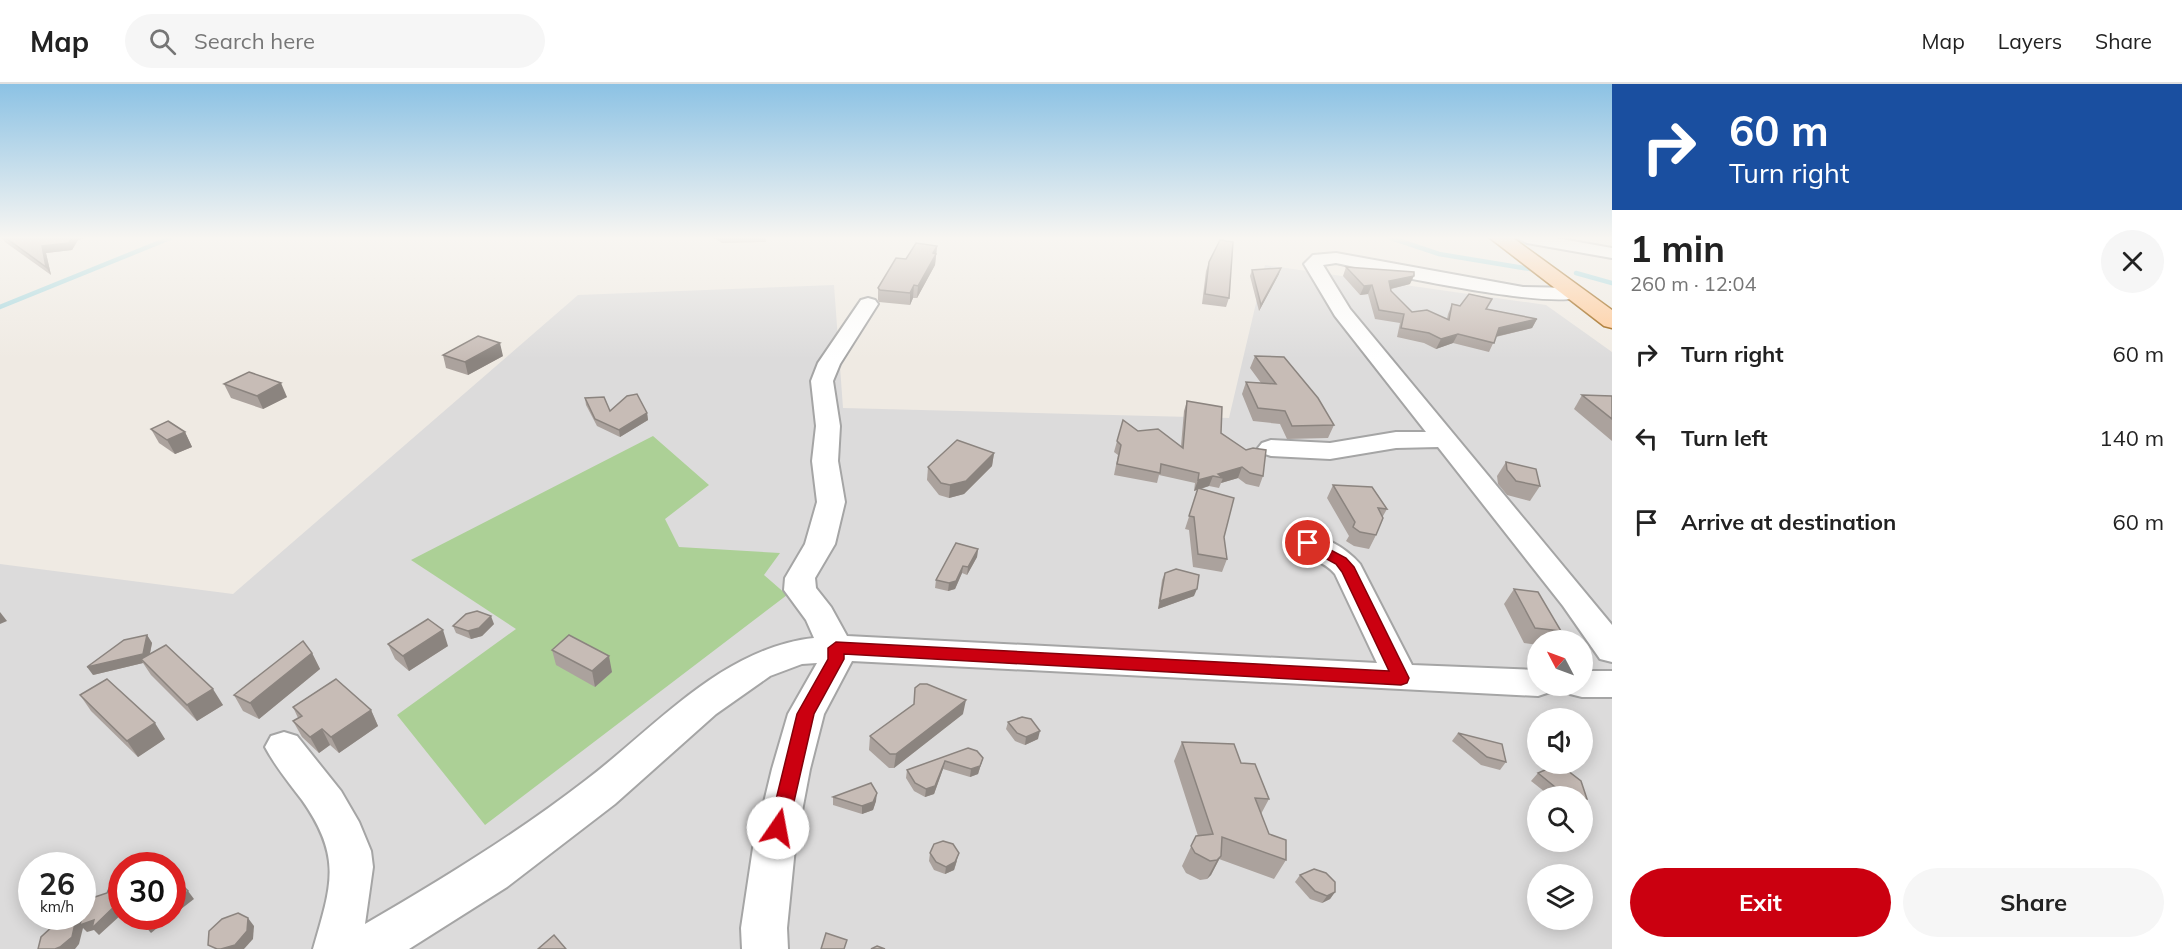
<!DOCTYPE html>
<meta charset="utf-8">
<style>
body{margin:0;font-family:Mulish,sans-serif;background:#f6f6f6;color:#222;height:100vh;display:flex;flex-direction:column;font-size:22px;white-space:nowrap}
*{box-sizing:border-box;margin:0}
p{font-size:20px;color:#767676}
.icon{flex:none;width:33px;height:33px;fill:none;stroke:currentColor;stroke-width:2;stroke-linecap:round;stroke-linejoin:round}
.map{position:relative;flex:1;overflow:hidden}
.side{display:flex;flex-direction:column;background:#fff;width:570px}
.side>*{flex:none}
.hud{background:#1a4fa0;color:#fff;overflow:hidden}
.needle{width:39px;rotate:311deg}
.fabs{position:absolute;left:1527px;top:546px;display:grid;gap:12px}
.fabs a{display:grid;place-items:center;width:66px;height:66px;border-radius:50%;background:#fff;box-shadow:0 3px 15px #0003;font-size:30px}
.speed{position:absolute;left:18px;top:768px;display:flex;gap:12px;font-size:30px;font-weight:700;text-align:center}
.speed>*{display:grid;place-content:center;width:78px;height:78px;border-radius:50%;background:#fff;box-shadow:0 3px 15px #0003;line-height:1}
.speed small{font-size:15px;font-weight:400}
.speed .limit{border:9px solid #d22;background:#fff;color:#111}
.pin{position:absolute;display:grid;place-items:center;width:51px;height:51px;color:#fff;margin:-26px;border:3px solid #fff;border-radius:50%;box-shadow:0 2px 6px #0007}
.me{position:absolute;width:66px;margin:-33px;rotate:12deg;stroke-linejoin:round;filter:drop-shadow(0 0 4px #0008)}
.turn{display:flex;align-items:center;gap:21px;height:126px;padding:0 18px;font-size:27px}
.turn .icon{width:78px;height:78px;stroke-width:2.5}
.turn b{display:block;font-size:42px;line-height:51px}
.round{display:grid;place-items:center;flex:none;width:63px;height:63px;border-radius:32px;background:#f6f6f6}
.overview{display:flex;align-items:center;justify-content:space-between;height:102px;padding:0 18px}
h1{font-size:36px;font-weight:700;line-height:45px}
.button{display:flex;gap:12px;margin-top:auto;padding:12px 18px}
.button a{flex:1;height:69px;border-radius:36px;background:#cb0010;color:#fff;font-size:24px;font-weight:700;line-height:69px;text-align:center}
.button a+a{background:#f6f6f6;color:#222}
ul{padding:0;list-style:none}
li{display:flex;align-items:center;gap:18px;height:84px;padding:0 18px}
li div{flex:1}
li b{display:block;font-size:22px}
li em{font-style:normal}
header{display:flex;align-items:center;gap:36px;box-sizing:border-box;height:84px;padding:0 30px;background:#fff;border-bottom:2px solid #e0e0e0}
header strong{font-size:28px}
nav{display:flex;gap:33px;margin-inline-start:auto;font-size:21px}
.search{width:420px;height:54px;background:#f6f6f6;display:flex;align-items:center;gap:15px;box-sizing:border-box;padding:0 21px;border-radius:33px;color:#767676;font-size:22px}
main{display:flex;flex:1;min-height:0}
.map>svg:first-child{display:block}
</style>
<header>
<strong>Map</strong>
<div class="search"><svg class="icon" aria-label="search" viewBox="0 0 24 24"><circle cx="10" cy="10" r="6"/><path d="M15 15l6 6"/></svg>Search here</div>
<nav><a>Map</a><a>Layers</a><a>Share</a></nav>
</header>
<main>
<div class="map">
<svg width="1612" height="865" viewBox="0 0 1612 865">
<rect width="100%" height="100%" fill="#efeae3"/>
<path fill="#dcdbdb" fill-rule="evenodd" d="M1265,181l281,40 66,47v597h-1612v-385l233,30 345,-299 256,-10 9,123 386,10zM1538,556h44v46h-44zM1538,634h44v46h-44zM1538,712h44v46h-44zM32,782h50v50h-50zM122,782h50v50h-50zM1538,790h44v46h-44z"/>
<polygon fill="#acd096" points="653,352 709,401 665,435 679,463 780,469 764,491 787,511 485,741 397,631 516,545 411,476"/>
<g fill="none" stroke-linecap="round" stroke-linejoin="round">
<g stroke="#a2d6de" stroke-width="4.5">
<polyline points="1391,154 1439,170 1536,186"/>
<polyline points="1576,189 1612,199"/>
<polyline points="0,223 170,154"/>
</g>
<g stroke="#a5a5a5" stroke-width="4">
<g id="minor">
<polygon points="1518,154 1556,154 1612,164 1612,174 1527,159"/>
<path d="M1336,169l187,34 51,1 10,6c-15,21 -215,-24 -248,-31l-13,2 27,44 262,316v37l-12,-3 -37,-53 -125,-159 -42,1 -66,11 -59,-3 -9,-3 -4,-5 4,-5 9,-3 59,3 66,-11h30l-91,-116 -31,-52 9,-9z"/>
<path d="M868,214l7,2 3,4 -38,60 -7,17 7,45 -2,35 7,41 -10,42 -20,34 1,10 15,19 16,29 530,27 -42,-89c-11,-14 -32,-16 -42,-31l5,-7c21,-5 48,12 62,28l52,101 126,5v16h16l-4,6 -12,4 -686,-35 -28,53 -14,55 -15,79 -8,80 1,21h-46l-1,-21 12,-80 19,-79 16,-55 29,-51 -15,1 -32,12 -54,38 -101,90 -108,83 -98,62h-96c18,-63 30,-91 -11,-149 -13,-17 -27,-34 -37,-53l6,-11 13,-4 13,4 44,55 18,31 12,29 2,16 -8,57c76,-44 151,-90 221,-144 70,-53 136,-132 228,-142l-8,-18 -22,-30 1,-12 20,-34 12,-42 -5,-41 4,-35 -5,-45 7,-18 43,-63z"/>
<polygon points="1582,587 1612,587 1612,613 1582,613 1570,610 1565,602 1582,602"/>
</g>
</g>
<g stroke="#975900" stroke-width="3">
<polygon id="major" points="1490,154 1513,154 1612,226 1612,244 1604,242"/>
</g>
<use href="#minor" fill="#fff" fill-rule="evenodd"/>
<use href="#major" fill="#ffca99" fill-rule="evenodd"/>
</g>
<g fill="#aba29d">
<polygon points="2,154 85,154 78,156 72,166 46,169 51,191 5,158"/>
<polygon points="714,154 766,154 766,158 722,159"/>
<polygon points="937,162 935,181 917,214 913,214 910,221 879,218 878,216 878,204 906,175"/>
<polygon points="1209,178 1229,214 1226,223 1202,220 1206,187"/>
<polygon points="1346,183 1410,200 1391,205 1391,207 1412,228 1447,235 1448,230 1452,220 1488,225 1537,235 1532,244 1496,253 1489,268 1453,259 1436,265 1424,259 1397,253 1400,239 1375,235 1368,210 1360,211 1343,192"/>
<polygon points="1252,186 1279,190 1259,227 1250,192"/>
<polygon points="443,271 503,272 468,291 446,284"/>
<polygon points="1255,272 1334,341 1328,354 1287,355 1280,340 1253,337 1242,310 1246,298 1261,299 1250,284"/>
<polygon points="224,300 287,313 263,325 231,314"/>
<polygon points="1582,311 1612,312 1612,357 1574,325"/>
<polygon points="585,314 610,327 647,329 648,336 620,353 597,342 586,321"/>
<polygon points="1187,317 1221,349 1263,392 1259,403 1246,400 1238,394 1221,399 1219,404 1209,402 1200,405 1224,453 1227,475 1222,488 1193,483 1189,446 1185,445 1198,405 1194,407 1195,399 1159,391 1157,399 1114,391 1118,371 1114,368 1123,336 1138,347 1181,362 1184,327"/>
<polygon points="151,345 185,348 192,363 175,370 159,359"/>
<polygon points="994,369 992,382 964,410 949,414 939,411 927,396 928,383"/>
<polygon points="1506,378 1540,402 1530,417 1507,411 1498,400 1497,392"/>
<polygon points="1333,401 1387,425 1383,432 1376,451 1369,465 1354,462 1346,457 1349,452 1327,414"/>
<polygon points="978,465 977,473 967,491 962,489 955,505 948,507 935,504 936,496"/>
<polygon points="1165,489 1194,512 1158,525 1162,496"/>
<polygon points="1514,505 1561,547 1554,556 1538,556 1538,561 1524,559 1504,520"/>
<polygon points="494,540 482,552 471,555 456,549 453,542"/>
<polygon points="147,551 152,559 150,570 223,621 197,637 151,591 143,579 93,591"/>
<polygon points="388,560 448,562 409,587 395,575"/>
<polygon points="552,566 612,588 595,603 556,581"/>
<polygon points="312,569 320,585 259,635 243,627 234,611"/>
<polygon points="80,611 165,655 138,673 91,627"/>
<polygon points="293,623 371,626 378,642 339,669 330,661 319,669 302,653 293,637 298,634"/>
<polygon points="963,630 894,684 889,684 869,666 870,652"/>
<polygon points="1008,638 1038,655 1025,661 1015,657 1006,645"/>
<polygon points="1458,649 1506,678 1500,686 1481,681 1452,657"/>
<polygon points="1182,658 1241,679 1269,715 1261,730 1269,750 1286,776 1274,795 1219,775 1211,791 1207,795 1200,796 1186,789 1182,782 1196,752 1198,752 1174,677"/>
<polygon points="968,664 983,674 978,690 970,693 943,685 934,710 925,713 914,707 906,694 907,686"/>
<polygon points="1552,683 1568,687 1581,697 1587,715 1582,720 1582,712 1550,712 1531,697 1538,689"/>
<polygon points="833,713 876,717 873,726 862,730 833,721"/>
<polygon points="930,769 957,777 954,786 945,790 934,786 929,777"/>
<polygon points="1300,791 1335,808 1330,815 1322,819 1310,815 1295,798"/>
</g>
<g fill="#8b847f">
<polygon points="71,154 85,154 78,156 72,166 46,169 51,191 46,183 42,162"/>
<polygon points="937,162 935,181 917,214 918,202"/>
<polygon points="1281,184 1279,190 1259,227 1261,221"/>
<polygon points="1414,192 1410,200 1386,206 1389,197"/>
<polygon points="914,201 913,214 910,221 910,209"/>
<polygon points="1372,201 1368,210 1360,211 1364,202"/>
<polygon points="1537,235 1532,244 1494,253 1499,244"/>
<polygon points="1458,250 1453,259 1436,265 1441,255"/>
<polygon points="500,259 503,272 468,291 465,278"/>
<polygon points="281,299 287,313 263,325 257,312"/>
<polygon points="647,329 648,336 620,353 619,346"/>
<polygon points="185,348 192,363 175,370 167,356"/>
<polygon points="994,369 992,382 964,410 949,414 950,401"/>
<polygon points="1242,383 1238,394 1221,399 1223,394 1218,390"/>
<polygon points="1213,392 1209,402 1194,407 1198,396"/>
<polygon points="978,465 977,473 967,491 968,483"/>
<polygon points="963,482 962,489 955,505 948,507 949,499"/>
<polygon points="1197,505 1194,512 1158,525 1160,517"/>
<polygon points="0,528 7,537 0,540"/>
<polygon points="491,532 494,540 482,552 471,555 468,547"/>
<polygon points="443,546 448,562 409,587 403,572"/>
<polygon points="147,551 152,559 148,578 141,575 143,579 93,591 87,583"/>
<polygon points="312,569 320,585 259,635 250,619"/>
<polygon points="609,572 612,588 595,603 592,587"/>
<polygon points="213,605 223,621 197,637 187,621"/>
<polygon points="966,616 963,630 894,684 896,670"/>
<polygon points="371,626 378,642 339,669 331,653"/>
<polygon points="155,639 165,655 138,673 127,657"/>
<polygon points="322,645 330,661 319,669 310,653"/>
<polygon points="1040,647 1038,655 1025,661 1026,653"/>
<polygon points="983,674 978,690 970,693 971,685"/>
<polygon points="945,677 943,685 934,710 925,713 926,705"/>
<polygon points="877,709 876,717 873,726 862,730 862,722"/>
<polygon points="959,769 954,786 945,790 946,783"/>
<polygon points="1221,772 1211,791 1207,795 1217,776"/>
<polygon points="188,807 194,815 172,832 172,819"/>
<polygon points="1335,808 1330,815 1322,819 1327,812"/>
<polygon points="121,816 122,830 99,851 94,846 87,848 83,844 79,860 75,865 55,865 76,835 81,840"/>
<polygon points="155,832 172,832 151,849 144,841"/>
<polygon points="248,834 254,842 253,855 244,865 221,865"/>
</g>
<g fill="#c7bcb6" stroke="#8b847f" stroke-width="1.5">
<polygon points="6,154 71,154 69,159 42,162 46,183"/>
<polygon points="1220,156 1233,158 1229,214 1205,210 1209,178"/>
<polygon points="916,159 937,162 933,169 936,170 918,202 914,201 910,209 880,206 878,204 896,174 906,175"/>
<polygon points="1346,183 1414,188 1414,192 1389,197 1391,207 1412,228 1427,226 1449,236 1452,220 1460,222 1469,210 1492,215 1486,225 1537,235 1499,244 1494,259 1458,250 1441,255 1429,249 1401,244 1404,230 1379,226 1372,201 1364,202"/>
<polygon points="1281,184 1261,221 1252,186"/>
<polygon points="478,252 500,259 465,278 443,271"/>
<polygon points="1255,272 1284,273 1318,314 1334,341 1292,342 1285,327 1258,324 1246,298 1276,300"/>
<polygon points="249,288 281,299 257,312 224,300"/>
<polygon points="637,310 647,329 619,346 595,335 585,314 604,313 610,327 627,312"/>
<polygon points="1582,311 1612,312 1612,335"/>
<polygon points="1187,317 1222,323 1221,349 1246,366 1253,364 1266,366 1263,392 1250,389 1242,383 1218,390 1223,394 1213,392 1198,396 1199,389 1161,380 1160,389 1117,380 1121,361 1117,357 1123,336 1138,347 1158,345 1183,364"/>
<polygon points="168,337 185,348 167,356 151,345"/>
<polygon points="957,356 994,369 966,397 950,401 941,399 928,383"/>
<polygon points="1506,378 1536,385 1540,402 1516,397 1507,386"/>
<polygon points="1333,401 1372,403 1387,425 1378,424 1383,434 1376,451 1360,448 1353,443 1355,438"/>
<polygon points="1198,404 1234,414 1224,453 1227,475 1198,470 1194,433 1189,432"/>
<polygon points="956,459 978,465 968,483 963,482 956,497 949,499 936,496"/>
<polygon points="1176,485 1199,491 1197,505 1160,517 1165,489"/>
<polygon points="1514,505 1538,508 1561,547 1535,544"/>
<polygon points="477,527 491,532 479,544 468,547 453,542 466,530"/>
<polygon points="428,535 443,546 403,572 388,560"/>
<polygon points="147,551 143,570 87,583 124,556"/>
<polygon points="569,551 609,572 592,587 552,566"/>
<polygon points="303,557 312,569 250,619 234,611"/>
<polygon points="166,561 213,605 187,621 141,575"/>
<polygon points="107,595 155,639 127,657 80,611"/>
<polygon points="336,595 371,626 331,653 322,645 310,653 293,637 302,632 293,623"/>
<polygon points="920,600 927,600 966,616 896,670 890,670 870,652 914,620 915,604"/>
<polygon points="1022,633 1031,635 1040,647 1026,653 1017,649 1008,638"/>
<polygon points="1458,649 1502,660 1506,678 1487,673"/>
<polygon points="1182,658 1234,660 1241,679 1255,680 1269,715 1255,714 1269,750 1286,756 1286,776 1222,753 1221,772 1217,776 1210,777 1195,769 1191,762 1196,752 1213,750"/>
<polygon points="968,664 977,667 983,674 980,682 971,685 945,677 935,702 926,705 915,699 907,686"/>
<polygon points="1552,683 1568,687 1581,697 1587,715 1582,714 1582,712 1578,712 1560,707 1538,689"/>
<polygon points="871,699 877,709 873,718 862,722 833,713"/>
<polygon points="943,757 953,760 959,769 955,778 946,783 936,778 930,769 934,760"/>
<polygon points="1314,785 1326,789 1335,798 1335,808 1327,812 1315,807 1300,791"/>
<polygon points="122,787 122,817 121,816 92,844 94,836 80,841 84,823 95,813 107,809 114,793"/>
<polygon points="174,793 188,807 172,819 172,795"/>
<polygon points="238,829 248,834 247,847 235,861 221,865 217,865 208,861 209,847 222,835"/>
<polygon points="136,832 155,832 144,841"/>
<polygon points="76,835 72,853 60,863 55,865 38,865 41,853 53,842"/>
<polygon points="826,849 847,856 844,865 821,865"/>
<polygon points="554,851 566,865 538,865"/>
<polygon points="877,862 885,865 871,865"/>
</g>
<linearGradient id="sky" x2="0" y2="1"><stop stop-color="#8cc2e4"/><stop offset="0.56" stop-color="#f8f6f2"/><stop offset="1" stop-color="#f8f6f2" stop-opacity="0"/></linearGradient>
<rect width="1612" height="275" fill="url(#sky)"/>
<polygon fill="#cb0010" stroke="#84000a" stroke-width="1.5" points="1308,454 1346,474 1354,483 1409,594 1407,599 1401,601 844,570 844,575 814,630 788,744 785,750 778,753 772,750 769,744 797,630 828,575 828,564 836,558 1389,587 1342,488 1336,480 1303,462 1301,459"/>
</svg>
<div class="fabs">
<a><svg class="needle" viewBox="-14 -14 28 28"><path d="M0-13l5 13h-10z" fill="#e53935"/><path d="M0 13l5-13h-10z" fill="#767676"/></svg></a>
<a><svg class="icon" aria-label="sound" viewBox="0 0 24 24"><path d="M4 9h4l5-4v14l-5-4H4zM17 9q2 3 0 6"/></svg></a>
<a><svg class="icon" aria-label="search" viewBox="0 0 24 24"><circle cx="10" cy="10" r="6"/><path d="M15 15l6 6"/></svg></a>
<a><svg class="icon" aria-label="layers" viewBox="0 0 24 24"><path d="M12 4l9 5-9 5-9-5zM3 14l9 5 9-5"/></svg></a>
</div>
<div class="speed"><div>26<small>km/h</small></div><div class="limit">30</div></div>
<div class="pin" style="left:1308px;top:459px;background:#d93025"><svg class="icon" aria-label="arrive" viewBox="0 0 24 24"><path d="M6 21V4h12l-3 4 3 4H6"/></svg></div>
<svg class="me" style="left:778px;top:744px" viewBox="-20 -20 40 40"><circle r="19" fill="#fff"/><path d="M0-13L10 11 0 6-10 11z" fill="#cb0010"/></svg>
</div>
<section class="side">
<div class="hud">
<div class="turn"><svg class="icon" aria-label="right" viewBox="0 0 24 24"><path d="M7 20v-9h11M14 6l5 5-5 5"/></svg><div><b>60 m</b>Turn right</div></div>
</div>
<div class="overview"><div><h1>1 min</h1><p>260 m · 12:04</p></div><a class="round"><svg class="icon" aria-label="close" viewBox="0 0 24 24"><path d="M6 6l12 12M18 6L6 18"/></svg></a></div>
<ul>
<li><svg class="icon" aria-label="right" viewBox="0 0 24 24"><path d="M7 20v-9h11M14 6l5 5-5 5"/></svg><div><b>Turn right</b></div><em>60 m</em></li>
<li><svg class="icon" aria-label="left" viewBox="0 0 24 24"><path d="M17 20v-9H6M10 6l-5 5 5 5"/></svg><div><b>Turn left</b></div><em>140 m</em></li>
<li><svg class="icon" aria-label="arrive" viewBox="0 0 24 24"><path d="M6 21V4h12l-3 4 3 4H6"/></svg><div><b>Arrive at destination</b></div><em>60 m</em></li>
</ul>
<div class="button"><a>Exit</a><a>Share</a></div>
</section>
</main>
